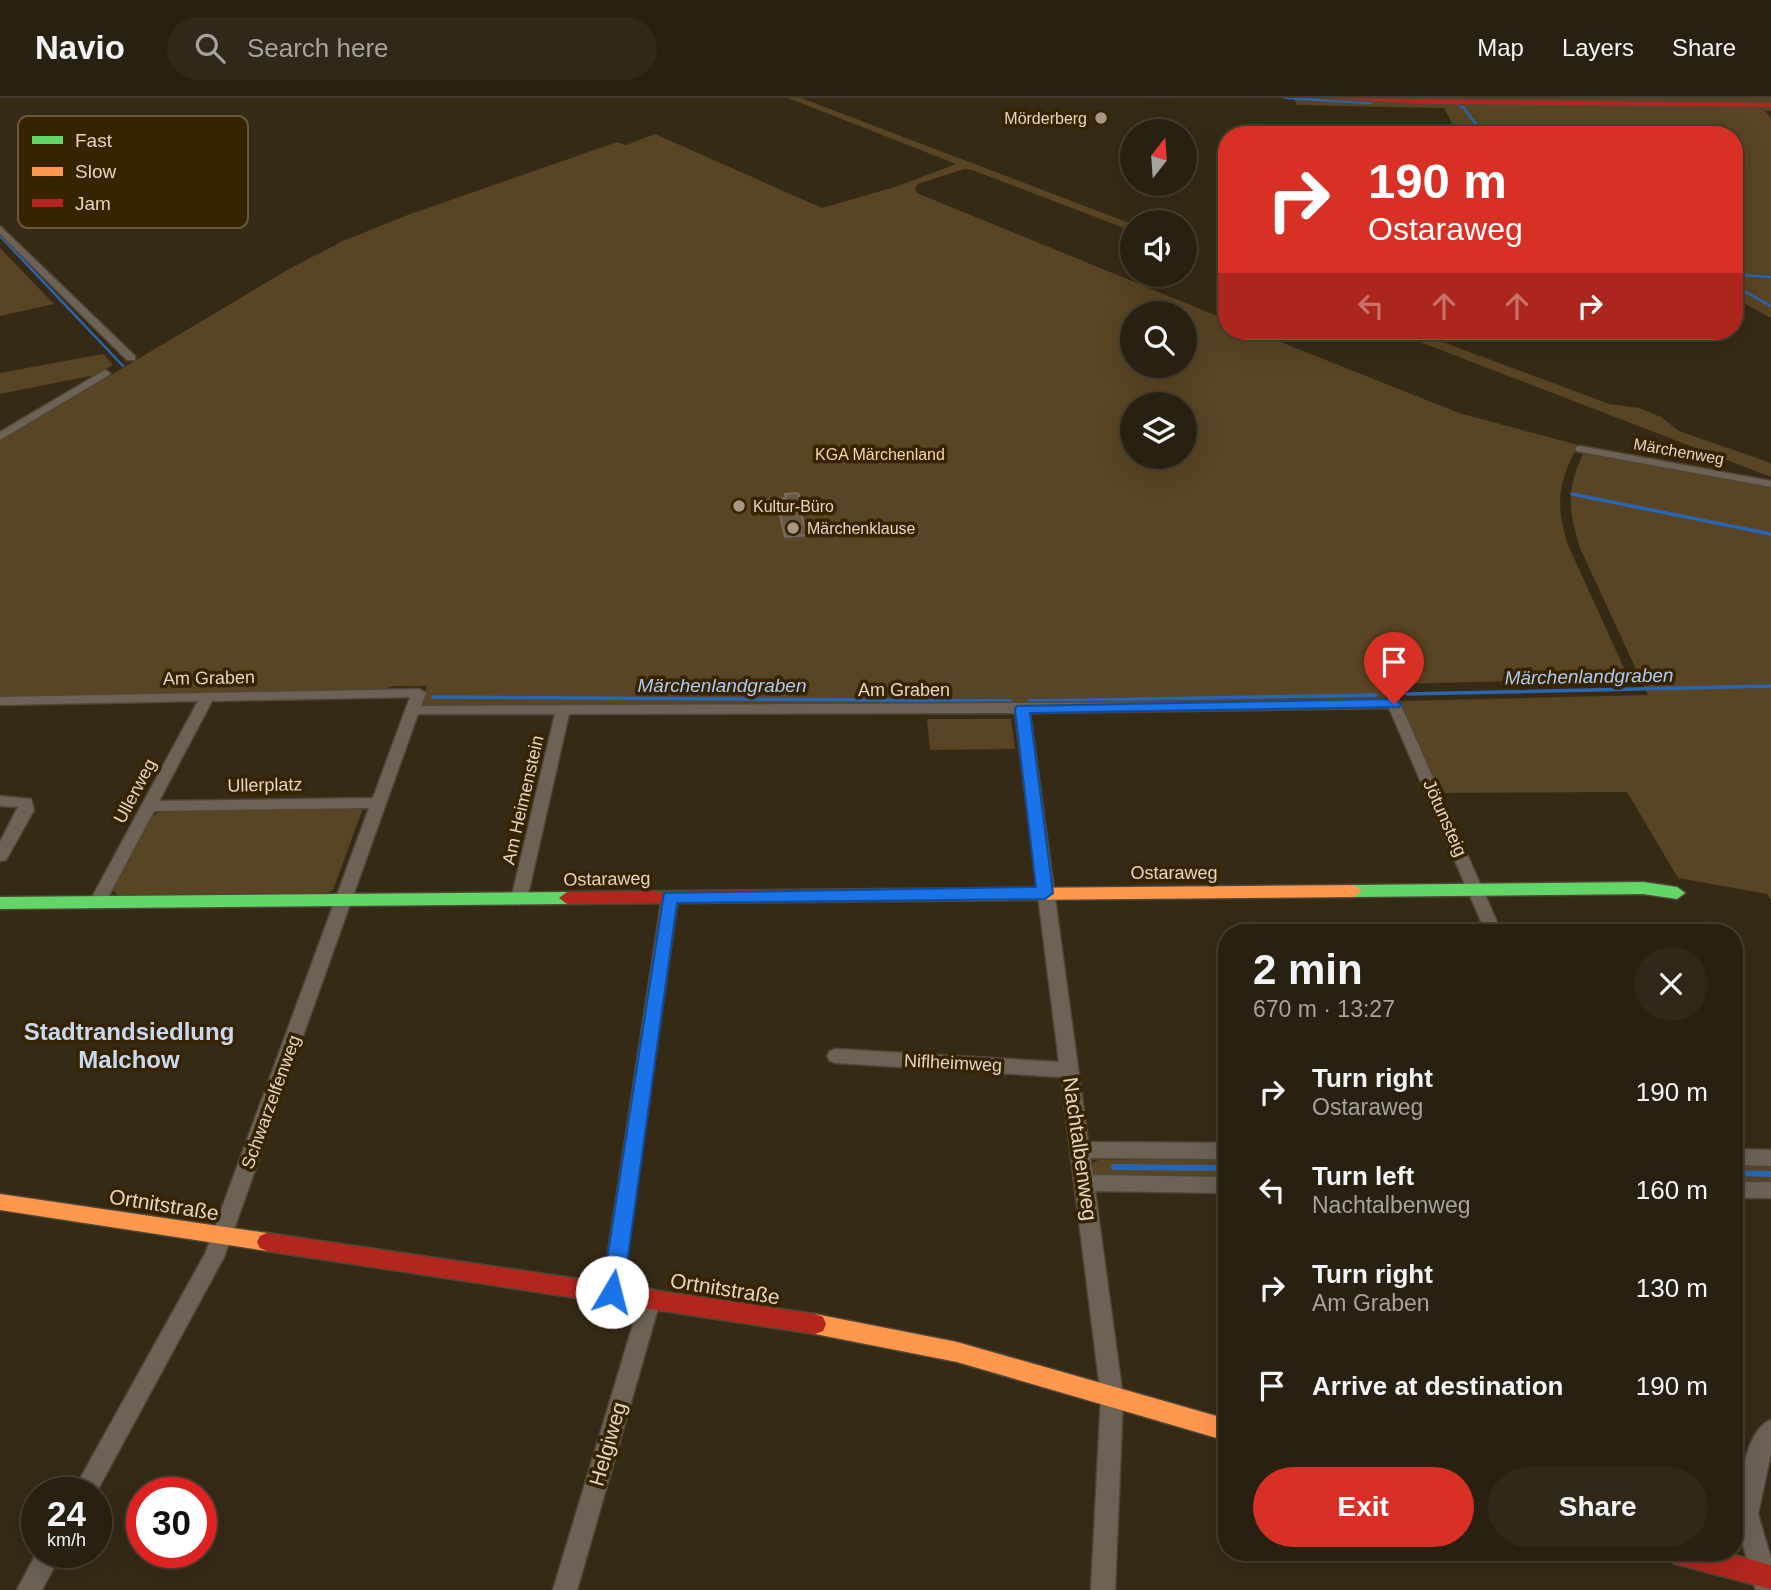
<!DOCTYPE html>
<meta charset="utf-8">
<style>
body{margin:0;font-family:Arial,sans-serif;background:#302819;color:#f1f3f6;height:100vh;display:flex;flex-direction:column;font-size:26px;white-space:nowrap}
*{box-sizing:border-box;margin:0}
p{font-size:23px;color:#a5a39f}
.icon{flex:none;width:38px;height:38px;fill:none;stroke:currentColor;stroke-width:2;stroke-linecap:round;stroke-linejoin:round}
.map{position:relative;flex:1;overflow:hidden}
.drawer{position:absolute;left:1218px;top:826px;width:525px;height:637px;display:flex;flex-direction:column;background:#282010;border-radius:28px;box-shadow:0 7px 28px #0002,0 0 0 2px #443e30}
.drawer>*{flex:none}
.guide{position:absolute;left:1218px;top:28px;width:525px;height:214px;border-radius:28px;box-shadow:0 7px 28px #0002,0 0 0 2px #443e30;background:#d93025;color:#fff;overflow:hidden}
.needle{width:46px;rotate:17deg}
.controls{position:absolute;left:1120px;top:21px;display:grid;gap:14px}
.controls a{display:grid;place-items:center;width:77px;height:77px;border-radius:50%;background:#282010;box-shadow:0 7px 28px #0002,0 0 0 2px #443e30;font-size:35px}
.speed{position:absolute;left:21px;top:1379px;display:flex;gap:14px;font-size:35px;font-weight:700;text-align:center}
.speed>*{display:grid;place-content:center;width:91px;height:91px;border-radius:50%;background:#282010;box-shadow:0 7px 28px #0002,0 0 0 2px #443e30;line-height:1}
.speed small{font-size:18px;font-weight:400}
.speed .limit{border:10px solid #d22;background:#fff;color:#111}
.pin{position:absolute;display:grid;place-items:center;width:60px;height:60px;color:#fff;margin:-72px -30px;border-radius:50% 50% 50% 0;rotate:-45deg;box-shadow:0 0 7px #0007}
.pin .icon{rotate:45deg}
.me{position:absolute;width:77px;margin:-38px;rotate:8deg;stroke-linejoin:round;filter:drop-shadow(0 0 5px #0008)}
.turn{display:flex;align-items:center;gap:24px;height:147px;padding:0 35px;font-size:32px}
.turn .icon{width:91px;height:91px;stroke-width:2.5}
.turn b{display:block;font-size:49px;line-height:60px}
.lanes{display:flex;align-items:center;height:66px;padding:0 35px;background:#0003;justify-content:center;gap:35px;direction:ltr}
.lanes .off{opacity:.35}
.round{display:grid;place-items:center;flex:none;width:74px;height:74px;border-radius:37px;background:#302819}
.summary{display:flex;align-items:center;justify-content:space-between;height:119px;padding:0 35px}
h1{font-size:42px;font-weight:600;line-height:52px}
.cta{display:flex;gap:14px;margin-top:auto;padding:14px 35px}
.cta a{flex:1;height:80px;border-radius:42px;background:#d93025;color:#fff;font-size:28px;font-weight:600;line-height:80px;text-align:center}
.cta a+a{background:#302819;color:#f1f3f6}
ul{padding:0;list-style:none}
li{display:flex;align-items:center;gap:21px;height:98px;padding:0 35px}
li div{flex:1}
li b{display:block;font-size:26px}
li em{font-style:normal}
header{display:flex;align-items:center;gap:42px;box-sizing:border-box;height:98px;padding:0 35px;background:#282010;border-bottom:2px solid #443e30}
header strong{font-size:33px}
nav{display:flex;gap:38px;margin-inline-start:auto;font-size:24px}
.search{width:490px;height:63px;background:#302819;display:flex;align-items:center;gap:18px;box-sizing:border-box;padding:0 24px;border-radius:38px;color:#a5a39f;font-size:26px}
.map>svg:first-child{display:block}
</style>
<header>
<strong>Navio</strong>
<div class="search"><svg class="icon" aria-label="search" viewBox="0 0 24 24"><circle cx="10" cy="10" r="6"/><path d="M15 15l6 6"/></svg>Search here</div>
<nav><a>Map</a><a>Layers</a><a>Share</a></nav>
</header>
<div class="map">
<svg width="1771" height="1492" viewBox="0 0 1771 1492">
<rect width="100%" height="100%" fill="#352a16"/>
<g fill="#594423" fill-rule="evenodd">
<path d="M788,0h13l331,126v7l-160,-61 -8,-1 -46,15 -3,4 2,5 310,127v11h26l206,82 119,32c-20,38 -23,59 -10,100l61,134 -249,5 6,15 -360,7 -606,1 7,-21h-34l-11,4 -382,8v-257l289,-172 54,-28 62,-25 212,-74 9,3 29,-11 167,74 76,-22 58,-22zM1132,215h53v53h-53zM1132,306h53v53h-53z"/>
<polygon points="1293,0 1771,0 1771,13 1765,13 1771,20 1771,220 1734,200 1734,37 1458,37 1444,10 1297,7"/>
<polygon points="0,150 54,206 0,218"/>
<polygon points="1391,233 1413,233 1609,306 1639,310 1661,319 1679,333 1771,365 1771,379"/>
<polygon points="103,256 113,267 95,277 0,296 0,275"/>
<path d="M1584,354l187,35v413l-4,-6 -89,-16 -51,-86 -189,1 -38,-92 248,-6 -68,-147c-12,-38 -14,-59 4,-96z"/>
<polygon points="927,621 1011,621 1015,651 930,652"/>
<polygon points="169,710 363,710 333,792 326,795 118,797 111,790 148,720"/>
<polygon points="1227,1061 1227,1083 1093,1078 1090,1072 1093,1065 1098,1062"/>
<polygon points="1734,1064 1771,1065 1771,1087 1734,1087"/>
</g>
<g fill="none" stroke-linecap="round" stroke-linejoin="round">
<g stroke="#2a65b3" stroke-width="2.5">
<polyline points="1285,0 1371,5"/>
<polyline points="1366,0 1381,1"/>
<polyline points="1443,0 1463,9 1484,37"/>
<polyline points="0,138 123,268"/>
<polyline points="1737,177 1771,179"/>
<polyline points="1734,188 1771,208"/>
</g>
<g stroke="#2a65b3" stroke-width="3.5">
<polyline points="1572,396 1771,436"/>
<polyline points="1407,596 1771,588"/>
<polyline points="433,599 1011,603"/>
<polyline points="1029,603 1376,597"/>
</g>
<g stroke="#2a65b3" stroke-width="6">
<polyline points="1114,1069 1227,1070"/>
<polyline points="1734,1075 1771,1076"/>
</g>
<g stroke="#4f4637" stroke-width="3">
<g id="street">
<polygon points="0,128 135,258 135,262 127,262 0,136"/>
<polygon points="105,272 110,275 109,277 0,342 0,334"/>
<polygon points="1580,348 1771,383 1771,389 1576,353 1576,349"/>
<path d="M419,591l7,4 -5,13 978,-5 103,232h-16l-97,-225 -359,5 58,429 139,1v16l-137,-1 3,17 134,2v16l-132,-2 28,206 -8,193h-24l10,-193 -40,-320 -225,-14 -6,-2 -3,-5 3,-5 6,-2 223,13 -44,-349 -446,1 -42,185 -8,6 -8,-6 44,-185h-137l-194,543 -128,236h-24l133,-239 164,-446 -215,3 -50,94h-12l-2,-4 108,-200 -198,4v-8zM410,599l-37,101 -214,3 53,-100z"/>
<polygon points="0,698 31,701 34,712 6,762 0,763 0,744 18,709 0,708"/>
<polygon points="670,793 678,799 622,1194 619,1201 612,1203 605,1201 602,1194 662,799"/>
<polygon points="1734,1051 1771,1052 1771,1068 1734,1067"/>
<rect x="1734" y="1084" width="37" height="16"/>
<polygon points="651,1191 658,1193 661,1200 577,1492 553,1492 641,1200 644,1193"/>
<path d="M1771,1322v33l-13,61 13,45v31h-15l-22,-76v-38l7,3c4,-20 10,-51 30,-59z"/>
<polygon points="37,1454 62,1454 42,1492 17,1492"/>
</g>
</g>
<g stroke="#4f4637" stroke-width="3">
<g id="fast">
<polygon points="1643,784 1677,789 1685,795 1677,801 1643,796 1354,799 1346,793 1354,787"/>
<polygon points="567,794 575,800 567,806 0,811 0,799"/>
</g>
</g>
<g stroke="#4f4637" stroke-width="3">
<g id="slow">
<polygon points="1354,787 1362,793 1354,799 899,803 891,797 899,791"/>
<polygon points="0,1096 267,1135 274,1138 277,1144 274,1150 267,1153 0,1112"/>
<polygon points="815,1216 957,1244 1227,1321 1227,1343 957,1264 815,1236 807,1233 804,1226 807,1219"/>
</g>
</g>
<g stroke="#4f4637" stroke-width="3">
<g id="jam">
<polygon points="1320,0 1771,5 1771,9 1429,6"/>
<polygon points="899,791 907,797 899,803 567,806 559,800 567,794"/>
<polygon points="267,1135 815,1216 823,1219 826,1226 823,1233 815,1236 267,1153 260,1150 257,1144 260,1138"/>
<polygon points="1664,1454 1723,1454 1771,1467 1771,1491 1676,1466 1668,1462"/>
</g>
</g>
<use href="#street" fill="#6c6356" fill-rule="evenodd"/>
<use href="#fast" fill="#63d668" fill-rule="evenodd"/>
<use href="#slow" fill="#ff974d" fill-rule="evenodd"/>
<use href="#jam" fill="#b3261e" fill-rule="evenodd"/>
</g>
<polygon fill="#584938" points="785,396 805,412 805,416 801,416 808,441 786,443 779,417 771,418 767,402 785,400"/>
<polygon fill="#443724" points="779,413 779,417 771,418 771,414"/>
<polygon fill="#675847" stroke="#7a6c5a" stroke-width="2" points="798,395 805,412 800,412 807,437 785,439 779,413 771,414 767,402 786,400 785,396"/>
<polygon fill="#1a73e8" stroke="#114b97" stroke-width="2" points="1394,601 1401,606 1399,609 1030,615 1053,795 1045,801 677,805 623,1194 620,1201 612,1204 605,1201 602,1194 664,795 1036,789 1015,611 1017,608"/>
<g fill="#a59886" stroke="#372300" stroke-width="2.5">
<circle cx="1101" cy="20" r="7"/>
<circle cx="739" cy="408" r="7"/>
<circle cx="793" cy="430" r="7"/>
</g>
<g text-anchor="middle" stroke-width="7" stroke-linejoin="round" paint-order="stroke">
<g font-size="16" fill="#e1d4c2" stroke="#372300" text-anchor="start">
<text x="1087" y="26" text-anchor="end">Mörderberg</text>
<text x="753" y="414">Kultur-Büro</text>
<text x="807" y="436">Märchenklause</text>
</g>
<g font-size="16" fill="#e1d4c2" stroke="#372300">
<text transform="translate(1679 353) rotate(10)" y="6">Märchenweg</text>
</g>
<g font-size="16" fill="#f6d4a5" stroke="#372300">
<text x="880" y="362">KGA Märchenland</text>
</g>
<g font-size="18" fill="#e1d4c2" stroke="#372300">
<text transform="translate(209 580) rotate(-1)" y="6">Am Graben</text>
<text x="904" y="598">Am Graben</text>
<text transform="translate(265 687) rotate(-1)" y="6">Ullerplatz</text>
<text transform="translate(135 693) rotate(-62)" y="6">Ullerweg</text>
<text transform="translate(523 702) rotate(-77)" y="6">Am Heimenstein</text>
<text transform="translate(1445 720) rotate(66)" y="6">Jötunsteig</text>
<text x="1174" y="781">Ostaraweg</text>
<text transform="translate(607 781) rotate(-1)" y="6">Ostaraweg</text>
<text transform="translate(953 965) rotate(3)" y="6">Niflheimweg</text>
<text transform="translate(271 1004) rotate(-70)" y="6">Schwarzelfenweg</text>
</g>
<g font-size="19" font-style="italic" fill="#a9c9f6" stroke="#372300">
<text transform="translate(1589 578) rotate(-1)" y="7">Märchenlandgraben</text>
<text x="722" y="594">Märchenlandgraben</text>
</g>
<g font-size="21" fill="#e1d4c2" stroke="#372300">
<text transform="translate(1080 1051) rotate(82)" y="7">Nachtalbenweg</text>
<text transform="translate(164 1107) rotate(9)" y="7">Ortnitstraße</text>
<text transform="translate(725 1191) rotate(9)" y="7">Ortnitstraße</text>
<text transform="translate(608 1346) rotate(-74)" y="7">Helgiweg</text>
</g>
<g font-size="24" font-weight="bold" fill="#c8daf3" stroke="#372300">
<text x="129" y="942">Stadtrandsiedlung<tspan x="129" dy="28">Malchow</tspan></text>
</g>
</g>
<rect x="18" y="18" width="230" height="112" rx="10" fill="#372300" stroke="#6a583a" stroke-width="2"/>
<rect x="32" y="38" width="31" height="8" fill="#63d668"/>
<rect x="32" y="69" width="31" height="9" fill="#ff974d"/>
<rect x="32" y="101" width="31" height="8" fill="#b3261e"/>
<g font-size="19" fill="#e1d4c2">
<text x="75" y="49">Fast</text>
<text x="75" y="80">Slow</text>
<text x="75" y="112">Jam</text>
</g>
</svg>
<div class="controls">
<a><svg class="needle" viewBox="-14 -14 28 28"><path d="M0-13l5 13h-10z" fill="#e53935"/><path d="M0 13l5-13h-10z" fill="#a5a39f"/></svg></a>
<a><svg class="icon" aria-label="sound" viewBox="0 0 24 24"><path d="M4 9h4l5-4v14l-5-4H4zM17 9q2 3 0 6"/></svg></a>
<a><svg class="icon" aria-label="search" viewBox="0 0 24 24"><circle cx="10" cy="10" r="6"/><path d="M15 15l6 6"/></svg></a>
<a><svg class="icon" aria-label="layers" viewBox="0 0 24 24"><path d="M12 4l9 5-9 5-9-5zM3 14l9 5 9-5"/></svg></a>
</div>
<div class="speed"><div>24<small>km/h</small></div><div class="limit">30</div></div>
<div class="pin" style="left:1394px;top:606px;background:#d93025"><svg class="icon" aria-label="arrive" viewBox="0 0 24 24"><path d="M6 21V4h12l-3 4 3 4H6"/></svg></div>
<svg class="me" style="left:612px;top:1194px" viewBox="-20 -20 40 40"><circle r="19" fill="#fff"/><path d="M0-13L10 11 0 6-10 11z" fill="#1a73e8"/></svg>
<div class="guide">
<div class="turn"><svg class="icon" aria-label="right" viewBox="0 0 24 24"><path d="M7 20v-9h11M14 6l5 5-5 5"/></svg><div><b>190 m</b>Ostaraweg</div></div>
<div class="lanes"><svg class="icon off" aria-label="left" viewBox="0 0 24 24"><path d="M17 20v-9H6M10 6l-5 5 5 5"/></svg><svg class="icon off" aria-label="ahead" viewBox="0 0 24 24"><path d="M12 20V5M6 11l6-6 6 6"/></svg><svg class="icon off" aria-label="ahead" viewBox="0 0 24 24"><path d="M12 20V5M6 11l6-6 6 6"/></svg><svg class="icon" aria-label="right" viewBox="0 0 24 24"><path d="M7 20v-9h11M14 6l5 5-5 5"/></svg></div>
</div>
<section class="drawer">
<div class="summary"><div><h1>2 min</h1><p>670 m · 13:27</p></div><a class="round"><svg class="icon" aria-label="close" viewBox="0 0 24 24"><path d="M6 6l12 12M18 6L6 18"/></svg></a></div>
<ul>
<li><svg class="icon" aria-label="right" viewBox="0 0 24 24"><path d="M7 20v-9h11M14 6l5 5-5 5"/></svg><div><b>Turn right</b><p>Ostaraweg</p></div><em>190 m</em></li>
<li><svg class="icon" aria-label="left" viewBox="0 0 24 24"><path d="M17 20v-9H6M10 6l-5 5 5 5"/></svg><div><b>Turn left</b><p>Nachtalbenweg</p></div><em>160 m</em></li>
<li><svg class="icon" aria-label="right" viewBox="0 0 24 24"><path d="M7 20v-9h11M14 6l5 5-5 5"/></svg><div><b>Turn right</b><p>Am Graben</p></div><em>130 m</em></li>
<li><svg class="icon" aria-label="arrive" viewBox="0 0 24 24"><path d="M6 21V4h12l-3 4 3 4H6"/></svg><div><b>Arrive at destination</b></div><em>190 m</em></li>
</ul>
<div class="cta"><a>Exit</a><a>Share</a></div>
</section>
</div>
